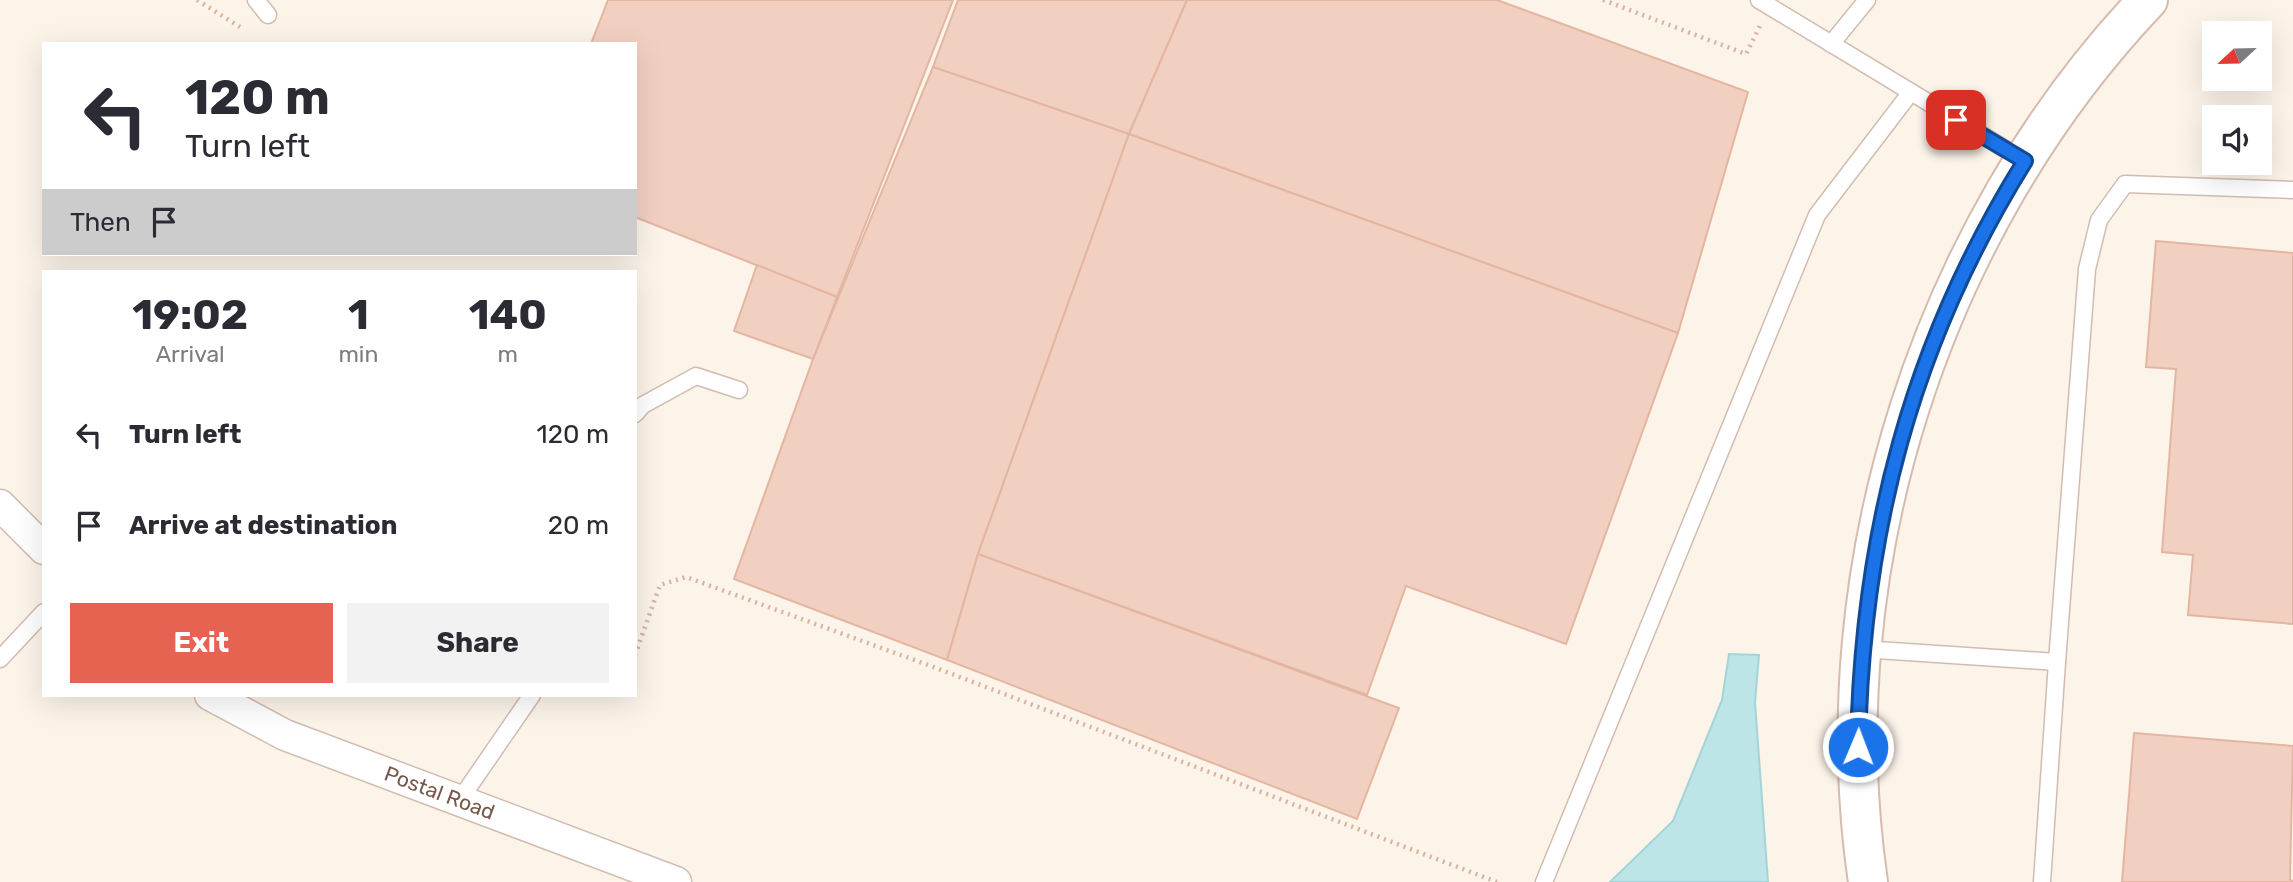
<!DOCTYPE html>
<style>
body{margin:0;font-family:Rubik,sans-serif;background:#f2f2f3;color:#2b2b33;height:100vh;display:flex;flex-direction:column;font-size:26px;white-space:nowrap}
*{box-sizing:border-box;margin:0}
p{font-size:23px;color:#7c7c81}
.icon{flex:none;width:38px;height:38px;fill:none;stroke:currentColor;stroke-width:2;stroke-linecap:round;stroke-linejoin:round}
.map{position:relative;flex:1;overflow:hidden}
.details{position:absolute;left:42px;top:270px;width:595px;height:427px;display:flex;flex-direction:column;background:#fff;border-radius:0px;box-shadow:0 7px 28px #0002}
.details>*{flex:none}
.top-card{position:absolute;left:42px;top:42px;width:595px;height:214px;border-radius:0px;box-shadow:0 7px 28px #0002;background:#fff;color:#2b2b33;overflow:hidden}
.needle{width:46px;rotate:248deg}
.buttons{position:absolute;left:2202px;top:21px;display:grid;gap:14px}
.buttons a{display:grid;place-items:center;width:70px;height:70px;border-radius:0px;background:#fff;box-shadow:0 7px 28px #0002;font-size:35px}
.pin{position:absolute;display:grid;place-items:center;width:60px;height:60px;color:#fff;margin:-30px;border-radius:14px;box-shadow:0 4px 10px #0006}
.me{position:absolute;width:77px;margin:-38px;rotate:1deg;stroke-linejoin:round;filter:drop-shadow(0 0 5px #0008)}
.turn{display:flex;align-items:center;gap:24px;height:147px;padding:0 28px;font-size:32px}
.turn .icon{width:91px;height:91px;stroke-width:2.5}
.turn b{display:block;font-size:49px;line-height:60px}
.then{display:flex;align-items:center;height:66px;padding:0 28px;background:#0003;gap:14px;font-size:26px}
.eta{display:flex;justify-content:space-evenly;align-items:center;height:119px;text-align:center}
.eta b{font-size:42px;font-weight:700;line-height:49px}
.action{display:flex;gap:14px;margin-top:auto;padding:14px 28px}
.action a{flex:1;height:80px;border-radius:0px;background:#e56350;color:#fff;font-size:28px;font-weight:700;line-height:80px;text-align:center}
.action a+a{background:#f2f2f3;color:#2b2b33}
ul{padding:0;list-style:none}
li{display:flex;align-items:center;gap:21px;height:91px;padding:0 28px}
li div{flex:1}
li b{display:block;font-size:26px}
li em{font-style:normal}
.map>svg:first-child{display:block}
</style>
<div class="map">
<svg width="2293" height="882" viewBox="0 0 2293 882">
<rect width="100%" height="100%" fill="#fcf3e9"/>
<polygon fill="#bde4e7" stroke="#a3d5d8" stroke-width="2" points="1729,654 1759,655 1755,702 1768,882 1610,882 1673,821 1722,700"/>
<g fill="#f2d0c1" stroke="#e4b5a1" stroke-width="2">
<polygon points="608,0 953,0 837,297 635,217 635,44 591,44"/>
<polygon points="958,0 1187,0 1129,134 933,67"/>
<polygon points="1187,0 1497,0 1748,92 1678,333 1129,134"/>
<polygon points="933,67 1129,134 978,554 947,660 734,579 813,359"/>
<polygon points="1129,134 1678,333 1566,644 1406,586 1367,695 978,554"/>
<polygon points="2156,241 2293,253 2293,624 2188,615 2193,555 2162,552 2176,369 2146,367"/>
<polygon points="757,265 837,297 813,359 734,331"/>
<polygon points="978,554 1399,708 1357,819 947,660"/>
<polygon points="2134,733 2293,746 2290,879 2293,882 2122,882"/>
</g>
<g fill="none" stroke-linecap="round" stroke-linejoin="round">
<g stroke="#d2bcb1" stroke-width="19">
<g id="lane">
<polyline points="256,0 268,15"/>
<polyline points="1759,0 2025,161"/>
<polyline points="1831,44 1867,0"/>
<polyline points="635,414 643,405 696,376 739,390"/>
<polyline points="1862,649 2057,662 2042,882"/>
<polyline points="0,659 44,612"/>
<polyline points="2057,662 2087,269 2099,220 2125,184 2293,190"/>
<polyline points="459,801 532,695"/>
<polyline points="1544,882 1817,215 1911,92"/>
</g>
</g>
<g stroke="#d2bcb1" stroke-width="33">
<g id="street">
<polyline points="0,505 44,549"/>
<path id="s1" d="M210,695l75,40 391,147"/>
</g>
</g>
<g stroke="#d5bcae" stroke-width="42">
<path id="secondary" d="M1868,882c-46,-312 62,-653 280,-882"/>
</g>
<g stroke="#d7b3a3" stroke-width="4.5" stroke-dasharray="2 5" stroke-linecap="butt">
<polyline points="197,0 240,27"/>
<polyline points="1603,0 1746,54 1760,26"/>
<polyline points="635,655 660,585 686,577 931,666 1497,882"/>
</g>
<use href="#lane" stroke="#fff" stroke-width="16"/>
<use href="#street" stroke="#fff" stroke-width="30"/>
<use href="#secondary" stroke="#fff" stroke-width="38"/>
</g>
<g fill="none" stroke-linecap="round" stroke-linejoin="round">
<g stroke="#114b97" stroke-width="18">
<path id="route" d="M1858,747c4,-214 53,-403 167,-586l-69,-41"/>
</g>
<use href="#route" stroke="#1a73e8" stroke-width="12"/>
</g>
<g text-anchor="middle" stroke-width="6" stroke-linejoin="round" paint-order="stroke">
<g font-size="21" fill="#78584c" stroke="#fff8f0">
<text dy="7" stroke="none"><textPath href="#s1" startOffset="250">Postal Road</textPath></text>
</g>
</g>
</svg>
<div class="buttons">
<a><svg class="needle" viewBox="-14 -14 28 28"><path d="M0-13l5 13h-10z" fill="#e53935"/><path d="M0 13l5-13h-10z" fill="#7c7c81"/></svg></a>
<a><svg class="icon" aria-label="sound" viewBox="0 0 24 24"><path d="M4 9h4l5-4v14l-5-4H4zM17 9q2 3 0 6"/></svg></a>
</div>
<div class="pin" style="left:1956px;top:120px;background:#d93025"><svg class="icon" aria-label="arrive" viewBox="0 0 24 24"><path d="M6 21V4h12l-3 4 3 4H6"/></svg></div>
<svg class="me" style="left:1858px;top:747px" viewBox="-20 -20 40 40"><circle r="17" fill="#1a73e8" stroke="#fff" stroke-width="3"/><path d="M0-11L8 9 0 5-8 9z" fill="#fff"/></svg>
<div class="top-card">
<div class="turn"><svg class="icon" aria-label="left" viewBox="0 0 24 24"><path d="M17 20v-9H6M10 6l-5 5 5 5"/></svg><div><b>120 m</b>Turn left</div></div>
<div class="then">Then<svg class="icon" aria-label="arrive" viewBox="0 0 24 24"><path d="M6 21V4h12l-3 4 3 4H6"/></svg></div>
</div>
<section class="details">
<div class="eta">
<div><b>19:02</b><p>Arrival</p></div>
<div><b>1</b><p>min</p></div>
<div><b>140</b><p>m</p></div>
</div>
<ul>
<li><svg class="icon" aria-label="left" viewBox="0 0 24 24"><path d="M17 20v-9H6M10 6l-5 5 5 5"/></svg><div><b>Turn left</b></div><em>120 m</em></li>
<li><svg class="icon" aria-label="arrive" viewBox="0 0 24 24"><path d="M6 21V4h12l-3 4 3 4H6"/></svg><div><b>Arrive at destination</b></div><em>20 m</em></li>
</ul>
<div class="action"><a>Exit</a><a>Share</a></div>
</section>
</div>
